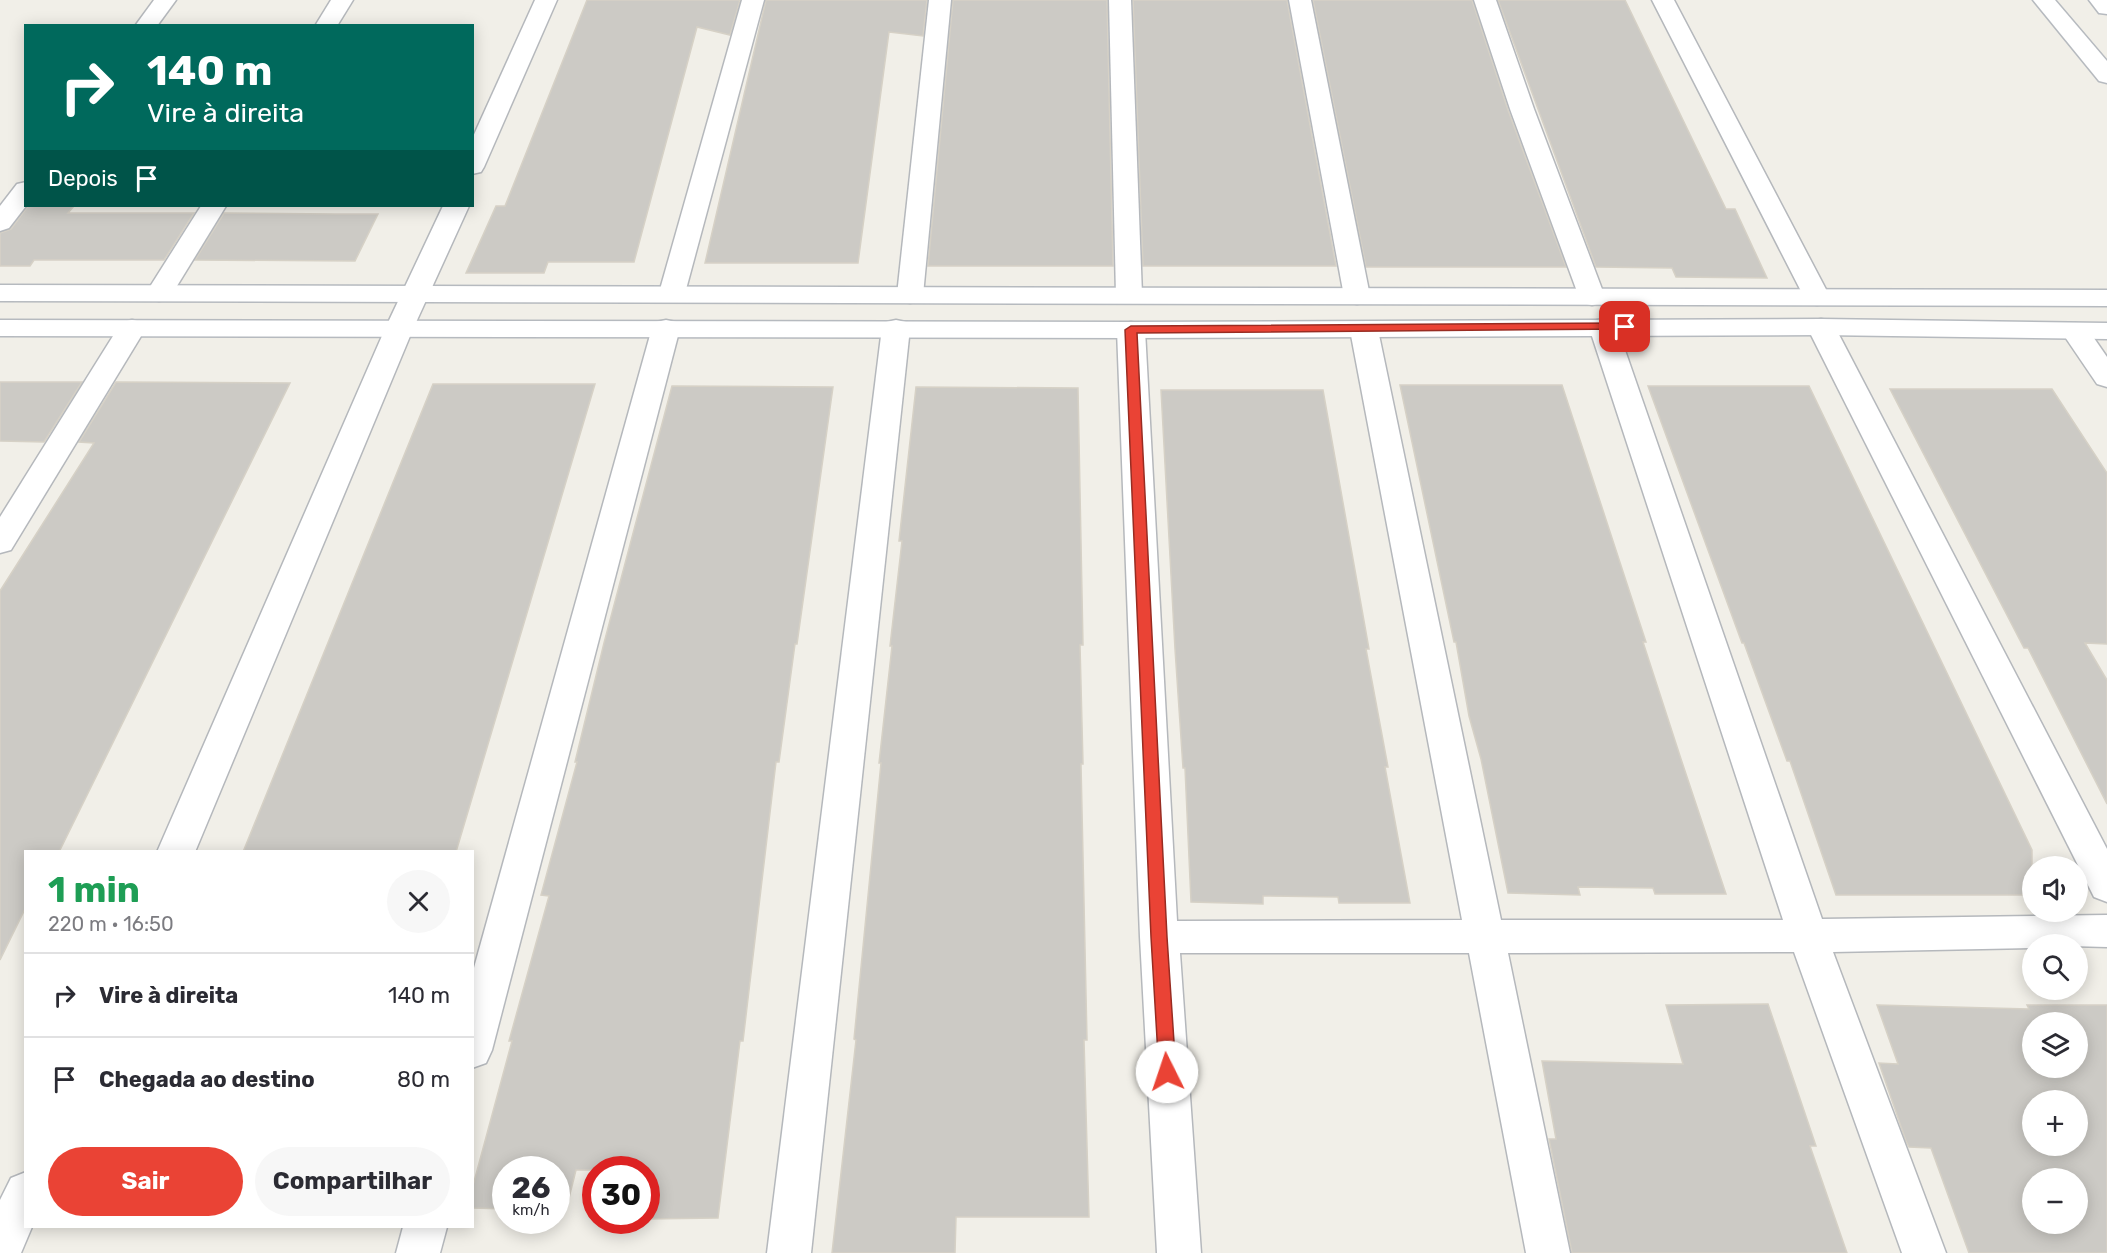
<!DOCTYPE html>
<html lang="pt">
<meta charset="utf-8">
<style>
body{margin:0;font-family:Rubik,sans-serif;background:#f7f7f7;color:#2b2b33;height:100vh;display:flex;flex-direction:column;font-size:22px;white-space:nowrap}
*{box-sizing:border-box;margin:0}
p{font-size:20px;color:#7c7c81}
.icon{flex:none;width:33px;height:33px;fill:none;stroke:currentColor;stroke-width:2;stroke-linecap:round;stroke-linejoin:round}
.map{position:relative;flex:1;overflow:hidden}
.sheet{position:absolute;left:24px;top:850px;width:450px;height:378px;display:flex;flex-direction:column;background:#fff;border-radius:0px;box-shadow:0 3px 15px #0003}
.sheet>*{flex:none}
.hud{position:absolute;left:24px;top:24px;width:450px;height:183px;border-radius:0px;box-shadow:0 3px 15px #0003;background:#00695c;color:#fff;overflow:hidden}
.controls{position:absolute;left:2022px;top:856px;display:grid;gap:12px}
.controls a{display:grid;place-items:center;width:66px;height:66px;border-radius:50%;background:#fff;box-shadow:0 3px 15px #0003;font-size:30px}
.speed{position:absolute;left:492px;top:1156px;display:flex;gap:12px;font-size:30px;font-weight:700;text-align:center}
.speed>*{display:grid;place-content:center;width:78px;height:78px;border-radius:50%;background:#fff;box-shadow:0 3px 15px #0003;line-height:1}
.speed small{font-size:15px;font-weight:400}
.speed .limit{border:9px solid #d22;background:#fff;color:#111}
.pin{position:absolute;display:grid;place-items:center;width:51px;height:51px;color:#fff;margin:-26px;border-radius:12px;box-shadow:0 3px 9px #0006}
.me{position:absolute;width:66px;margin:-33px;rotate:356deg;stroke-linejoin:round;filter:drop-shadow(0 0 4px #0008)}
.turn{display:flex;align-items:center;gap:21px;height:126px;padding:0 24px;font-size:27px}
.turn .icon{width:78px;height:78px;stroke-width:2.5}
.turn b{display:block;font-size:42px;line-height:51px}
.then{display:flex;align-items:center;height:57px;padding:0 24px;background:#0003;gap:12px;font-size:22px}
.round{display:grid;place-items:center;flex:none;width:63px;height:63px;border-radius:32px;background:#f7f7f7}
.headline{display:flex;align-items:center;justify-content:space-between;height:102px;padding:0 24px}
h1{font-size:36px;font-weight:700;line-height:45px;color:#1e9e55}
.button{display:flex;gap:12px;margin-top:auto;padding:12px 24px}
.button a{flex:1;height:69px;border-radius:36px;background:#ea4335;color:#fff;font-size:24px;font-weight:700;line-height:69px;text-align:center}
.button a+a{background:#f7f7f7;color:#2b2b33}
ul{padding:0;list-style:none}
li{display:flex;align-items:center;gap:18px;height:84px;padding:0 24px;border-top:2px solid #e1e1e2}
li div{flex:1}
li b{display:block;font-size:22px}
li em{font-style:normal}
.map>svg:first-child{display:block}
</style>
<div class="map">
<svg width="2107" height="1253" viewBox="0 0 2107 1253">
<rect width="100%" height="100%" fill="#f1efe8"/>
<g fill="#cccac5" stroke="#d6d1c6" stroke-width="1.5" fill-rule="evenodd">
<polygon points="587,0 740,0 730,35 697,27 634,262 548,262 544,273 466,273 496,206 505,206"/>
<polygon points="766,0 927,0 923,36 889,32 858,263 705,263"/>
<polygon points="953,0 1107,0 1113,266 928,266"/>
<polygon points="1133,0 1287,0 1336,266 1143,266"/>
<polygon points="1313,0 1472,0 1508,110 1566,267 1366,267"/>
<polygon points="1498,0 1625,0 1726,209 1735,209 1767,278 1676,277 1672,268 1596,267"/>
<polygon points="28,206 74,206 68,213 194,213 164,260 34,260 30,266 0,266 0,233 11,229"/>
<polygon points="224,213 335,214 378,214 355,261 195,260"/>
<polygon points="0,382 82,382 44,442 0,441"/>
<polygon points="116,382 290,383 59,852 26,852 26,907 0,960 0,591 94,443 79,442"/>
<polygon points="433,384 595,384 456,852 243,852"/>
<polygon points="1400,385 1562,385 1646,642 1643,642 1681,759 1726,894 1655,894 1653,888 1578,887 1580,895 1508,893 1481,759 1469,716 1456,642 1454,642"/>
<polygon points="672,386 833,387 797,644 795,644 779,762 776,762 743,1041 740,1041 718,1218 646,1219 646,1170 576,1170 566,1210 556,1210 556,1170 506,1170 506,1209 472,1208 472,1189 512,1041 509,1041 549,896 541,895 577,762 575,762 604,643"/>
<polygon points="1648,386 1809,386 2032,850 2032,895 1836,895 1790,761 1787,761 1744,643 1742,643"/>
<polygon points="916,387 1078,388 1083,645 1080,645 1083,764 1081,764 1087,1040 1084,1040 1089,1217 956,1217 955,1253 832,1253 856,1040 854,1039 881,763 879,763 892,646 890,646 902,541 899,541"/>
<polygon points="1890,389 2052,389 2107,473 2107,644 2085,643 2107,680 2107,804 2028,648 2024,648"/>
<polygon points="1161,390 1323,390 1369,649 1366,649 1388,767 1385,767 1410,903 1339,903 1338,897 1263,896 1263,904 1191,902 1185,768 1183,768 1175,649"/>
<polygon points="1768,1004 1816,1146 1810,1146 1847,1253 1572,1253 1549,1139 1556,1139 1542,1061 1683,1064 1666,1005"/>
<path d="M1877,1005l152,4 -2,-4h80v248h-138l-38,-105 -22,-1 -3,-6 -27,-78 19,1zM2032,1023h46v45h-46zM2032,1101h46v45h-46zM2032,1179h46v45h-46z"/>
</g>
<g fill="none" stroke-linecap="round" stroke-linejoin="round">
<g stroke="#b5b8bc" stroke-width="3">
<g id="street">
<polygon points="154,0 176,0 157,26 135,26"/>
<polygon points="331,0 353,0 337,26 315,26"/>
<polygon points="535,0 557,0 484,167 481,172 472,174 472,139"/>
<polygon points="742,0 764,0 685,293 682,299 672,301 662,299 659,293"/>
<polygon points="929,0 951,0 923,295 920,301 910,303 900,301 897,295"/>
<polygon points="1109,0 1131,0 1142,295 1139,301 1129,303 1119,301 1116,295"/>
<polygon points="1289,0 1311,0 1370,296 1367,302 1357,304 1347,302 1344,296"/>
<polygon points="1474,0 1496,0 1534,109 1605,297 1602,303 1592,305 1582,303 1579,297 1510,109"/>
<polygon points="1652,0 1674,0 1830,297 1827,303 1817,305 1807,303 1804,297"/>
<polygon points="26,182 26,206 9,228 0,231 0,206 17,184"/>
<polygon points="201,206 226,206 169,299 159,301 149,299 146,293"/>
<polygon points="443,206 469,206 413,329 195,852 157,852 385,329"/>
<polygon points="1603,319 1613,321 1617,327 1822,919 2107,915 2107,947 2032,945 2032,948 1833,952 1946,1253 1902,1253 1794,952 1508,953 1570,1253 1526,1253 1469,953 1180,953 1201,1253 1157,1253 1140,937 1117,330 1121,324 1131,322 1141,324 1145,330 1177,921 1462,920 1350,330 1354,324 1364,322 1374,324 1378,330 1501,920 1783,920 1589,327 1593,321"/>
<polygon points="1821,319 1831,321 1835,327 2107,849 2107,902 2094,897 1807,327 1811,321"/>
<polygon points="132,320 142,322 146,328 11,550 0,553 0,517 118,328 122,322"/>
<polygon points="666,320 676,322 680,328 492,1050 486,1063 472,1068 472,975 652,328 656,322"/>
<polygon points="896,320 906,322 910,328 811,1253 767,1253 882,328 886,322"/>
<polygon points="2075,323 2085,325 2107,357 2107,387 2097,384 2061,331 2065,325"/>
<polygon points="26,1172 26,1227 32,1227 21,1253 0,1253 0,1200 11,1178"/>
<polygon points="403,1227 447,1227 440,1253 396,1253"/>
</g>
</g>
<g stroke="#b6babf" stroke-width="3">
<g id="secondary">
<polygon points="2033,0 2055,0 2107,61 2107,83 2099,81"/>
<polygon points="2089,0 2107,0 2107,14 2099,13"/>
<polygon points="0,285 2107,290 2107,306 0,301"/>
<polygon points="1821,319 2107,323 2107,339 1821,335 1131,338 0,336 0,320 1131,322"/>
</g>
</g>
<use href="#street" fill="#fff" fill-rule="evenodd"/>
<use href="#secondary" fill="#fff" fill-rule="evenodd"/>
</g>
<polygon fill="#ea4335" stroke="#982c22" stroke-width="1.5" points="1625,323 1629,324 1629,329 1137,333 1167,937 1176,1072 1173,1078 1167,1080 1161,1078 1159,1072 1151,937 1125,330 1131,326"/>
</svg>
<div class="controls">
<a><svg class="icon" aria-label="sound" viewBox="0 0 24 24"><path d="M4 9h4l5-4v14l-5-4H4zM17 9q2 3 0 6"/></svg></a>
<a><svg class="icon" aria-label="search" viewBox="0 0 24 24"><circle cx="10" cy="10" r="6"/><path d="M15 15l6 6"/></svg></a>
<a><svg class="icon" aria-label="layers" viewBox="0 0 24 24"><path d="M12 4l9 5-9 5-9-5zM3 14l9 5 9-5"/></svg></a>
<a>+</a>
<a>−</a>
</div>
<div class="speed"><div>26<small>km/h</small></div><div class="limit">30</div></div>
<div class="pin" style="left:1625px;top:327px;background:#d93025"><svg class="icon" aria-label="arrive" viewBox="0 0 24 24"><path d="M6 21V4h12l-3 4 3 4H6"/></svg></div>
<svg class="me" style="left:1167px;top:1072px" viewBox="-20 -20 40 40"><circle r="19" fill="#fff"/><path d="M0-13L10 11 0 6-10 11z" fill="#ea4335"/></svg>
<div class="hud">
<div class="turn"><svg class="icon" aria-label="right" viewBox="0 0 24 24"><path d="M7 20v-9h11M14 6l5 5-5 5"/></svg><div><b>140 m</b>Vire à direita</div></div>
<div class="then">Depois<svg class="icon" aria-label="arrive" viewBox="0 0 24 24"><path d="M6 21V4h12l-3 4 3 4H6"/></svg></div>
</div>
<section class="sheet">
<div class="headline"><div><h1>1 min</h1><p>220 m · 16:50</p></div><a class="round"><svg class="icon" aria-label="close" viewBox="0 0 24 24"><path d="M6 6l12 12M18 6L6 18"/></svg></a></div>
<ul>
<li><svg class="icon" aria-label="right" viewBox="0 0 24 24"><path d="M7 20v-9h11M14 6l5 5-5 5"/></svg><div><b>Vire à direita</b></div><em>140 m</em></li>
<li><svg class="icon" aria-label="arrive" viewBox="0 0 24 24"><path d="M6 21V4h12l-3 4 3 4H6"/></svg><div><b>Chegada ao destino</b></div><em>80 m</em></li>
</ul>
<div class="button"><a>Sair</a><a>Compartilhar</a></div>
</section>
</div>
